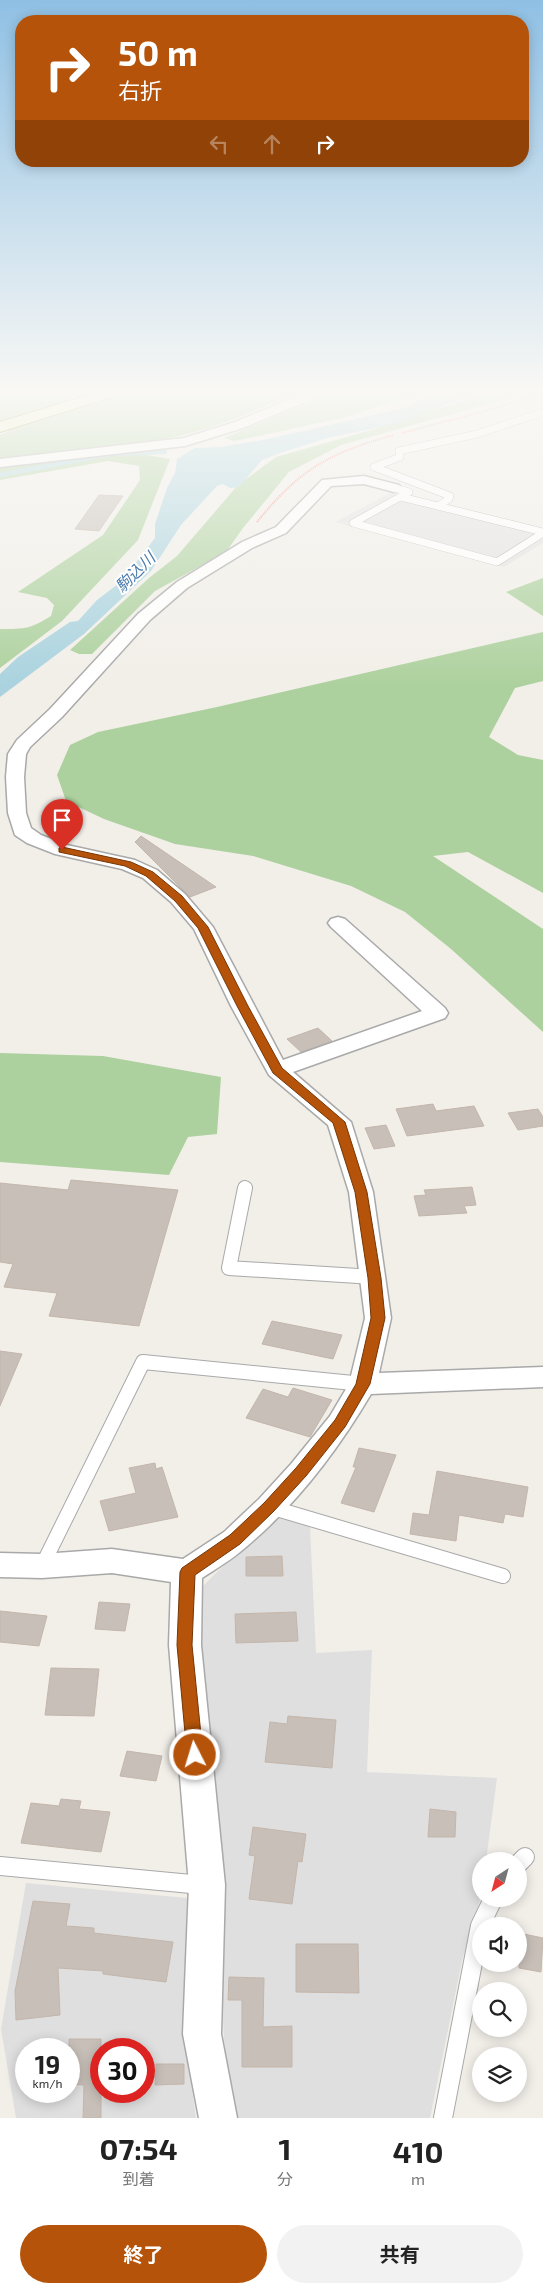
<!DOCTYPE html>
<html lang="ja">
<meta charset="utf-8">
<style>
body{margin:0;font-family:"Exo 2","Noto Sans JP",sans-serif;background:#f2f2f2;color:#222;height:100vh;display:flex;flex-direction:column;font-size:19px;white-space:nowrap}
*{box-sizing:border-box;margin:0}
p{font-size:16px;color:#767676}
.icon{flex:none;width:28px;height:28px;fill:none;stroke:currentColor;stroke-width:2;stroke-linecap:round;stroke-linejoin:round}
.map{position:relative;height:2118px;overflow:hidden}
.drawer{display:flex;flex-direction:column;background:#fff;flex:1}
.drawer>*{flex:none}
.banner{position:absolute;left:15px;top:15px;width:514px;height:152px;border-radius:20px;box-shadow:0 2px 12px #0003;background:#b45309;color:#fff;overflow:hidden}
.needle{width:32px;rotate:216deg}
.controls{position:absolute;left:472px;top:1852px;display:grid;gap:10px}
.controls a{display:grid;place-items:center;width:55px;height:55px;border-radius:50%;background:#fff;box-shadow:0 2px 12px #0003;font-size:25px}
.speed{position:absolute;left:15px;top:2038px;display:flex;gap:10px;font-size:25px;font-weight:700;text-align:center}
.speed>*{display:grid;place-content:center;width:65px;height:65px;border-radius:50%;background:#fff;box-shadow:0 2px 12px #0003;line-height:1}
.speed small{font-size:12px;font-weight:400}
.speed .limit{border:8px solid #d22;background:#fff;color:#111}
.pin{position:absolute;display:grid;place-items:center;width:42px;height:42px;color:#fff;margin:-51px -21px;border-radius:50% 50% 50% 0;rotate:-45deg;box-shadow:0 0 5px #0007}
.pin .icon{rotate:45deg}
.me{position:absolute;width:55px;margin:-28px;rotate:355deg;stroke-linejoin:round;filter:drop-shadow(0 0 4px #0008)}
.turn{display:flex;align-items:center;gap:18px;height:105px;padding:0 20px;font-size:22px}
.turn .icon{width:65px;height:65px;stroke-width:2.5}
.turn b{display:block;font-size:35px;line-height:42px}
.lanes{display:flex;align-items:center;height:48px;padding:0 20px;background:#0003;justify-content:center;gap:25px;direction:ltr}
.lanes .off{opacity:.35}
.eta{display:flex;justify-content:space-evenly;align-items:center;height:85px;text-align:center}
.eta b{font-size:30px;font-weight:700;line-height:35px}
.action{display:flex;gap:10px;margin-top:auto;padding:10px 20px}
.action a{flex:1;height:58px;border-radius:30px;background:#b45309;color:#fff;font-size:20px;font-weight:700;line-height:58px;text-align:center}
.action a+a{background:#f2f2f2;color:#222}
.map>svg:first-child{display:block}
</style>
<div class="map">
<svg width="543" height="2118" viewBox="0 0 543 2118">
<rect width="100%" height="100%" fill="#f2efe9"/>
<g fill="#e0dfdf" fill-rule="evenodd">
<polygon points="283,1516 310,1527 316,1653 372,1650 367,1772 497,1778 486,1861 481,1861 481,1896 462,1961 430,2118 231,2118 228,2103 223,2021 222,1905 194,1649 201,1588 268,1521"/>
<path d="M26,1883l161,15 -4,127 13,93h-180l-15,-89zM26,2049h43v42h-43zM101,2049h43v42h-43z"/>
</g>
<g fill="#add19e">
<polygon points="0,390 101,390 0,421"/>
<path d="M130,390h170c-38,18 -76,35 -117,45 -60,14 -123,16 -183,23v-23l11,-5 87,-27z"/>
<polygon points="341,390 429,390 346,417 235,441 224,438"/>
<polygon points="496,390 526,390 499,401 341,445 289,472 243,528 226,552 155,591 92,654 79,654 70,650 149,578 177,556 238,485 276,457 375,429"/>
<path d="M103,454h38l29,5 -32,81 -76,81 -62,47v-39c25,0 30,0 51,-13l3,-11 -7,-7 -29,-6 85,-57 37,-55 -1,-14 -31,-5 -108,19v-13z"/>
<polygon points="543,578 543,616 506,592"/>
<polygon points="543,632 543,681 515,688 489,737 518,755 543,760 543,893 468,852 433,856 543,929 543,1032 451,949 405,912 351,886 253,856 175,844 104,819 66,801 57,775 70,745 98,732 217,707"/>
<polygon points="0,1053 103,1056 221,1077 217,1134 188,1137 169,1175 0,1162"/>
</g>
<polygon fill="#e2e2e2" points="392,492 543,530 543,543 504,567 335,522"/>
<polygon fill="#aad3df" points="443,390 486,390 395,424 327,438 280,453 262,460 239,487 230,488 223,484 217,486 181,525 151,571 84,634 0,697 0,674 18,657 70,622 78,621 97,600 122,581 155,538 155,524 167,488 175,473 177,459 195,448 221,447 268,439 404,408"/>
<g fill="none" stroke-linecap="round" stroke-linejoin="round">
<polyline stroke="#aad3df" stroke-width="4.5" points="0,475 111,454 165,452"/>
</g>
<g fill="#c7bfb8" stroke="#c4b6ab">
<polygon points="99,495 123,496 99,531 75,529"/>
<polygon points="141,836 216,887 190,897 135,842"/>
<polygon points="318,1028 332,1041 301,1052 287,1039"/>
<polygon points="433,1104 436,1111 474,1106 484,1126 407,1136 396,1109"/>
<polygon points="538,1109 543,1117 543,1126 518,1130 508,1113"/>
<polygon points="386,1125 395,1146 374,1149 365,1128"/>
<polygon points="71,1180 178,1190 139,1326 49,1316 57,1293 4,1287 13,1264 0,1262 0,1183 68,1190"/>
<polygon points="472,1187 476,1205 464,1206 467,1213 419,1216 414,1196 426,1195 424,1190"/>
<polygon points="272,1321 342,1335 333,1359 262,1344"/>
<polygon points="0,1351 22,1354 0,1406"/>
<polygon points="293,1388 332,1400 310,1437 246,1418 263,1389 288,1397"/>
<polygon points="359,1448 396,1455 374,1512 341,1503 356,1467 353,1467"/>
<polygon points="155,1463 156,1469 162,1467 178,1517 109,1531 100,1501 136,1493 129,1468"/>
<polygon points="437,1471 528,1487 523,1517 505,1514 503,1523 459,1515 456,1541 410,1534 413,1513 429,1515"/>
<polygon points="282,1556 283,1576 246,1576 246,1557"/>
<polygon points="99,1602 130,1604 125,1631 95,1629"/>
<polygon points="0,1611 47,1616 39,1646 0,1642"/>
<polygon points="296,1612 298,1641 236,1643 235,1614"/>
<polygon points="51,1668 99,1669 94,1716 45,1715"/>
<polygon points="288,1716 336,1720 332,1768 265,1762 270,1722 287,1724"/>
<polygon points="127,1751 162,1756 156,1781 120,1776"/>
<polygon points="61,1799 81,1801 79,1809 110,1812 101,1852 21,1843 31,1803 59,1806"/>
<polygon points="430,1809 456,1812 455,1837 428,1837"/>
<polygon points="253,1827 306,1834 302,1862 298,1861 292,1904 249,1899 255,1856 249,1855"/>
<polygon points="33,1901 70,1904 66,1926 94,1928 94,1933 173,1942 166,1982 103,1974 103,1971 58,1968 60,2015 16,2020 15,1991"/>
<polygon points="519,1933 543,1938 541,1972 519,1968"/>
<polygon points="296,1944 358,1944 359,1993 296,1992"/>
<polygon points="229,1977 264,1978 263,2027 292,2026 292,2067 242,2067 242,2000 228,2000"/>
<polygon points="69,2039 101,2039 101,2118 83,2118 84,2085 69,2084"/>
<polygon points="156,2064 184,2064 184,2084 155,2085"/>
</g>
<g fill="none" stroke-linecap="round" stroke-linejoin="round">
<g stroke="#a9a9a9" stroke-width="8">
<g id="lane-far2">
<polyline points="394,488 409,492 353,523 497,562 543,533"/>
<polyline points="401,497 543,532"/>
<polyline points="438,506 449,499 450,496 374,467 400,457 399,451 477,434 543,412"/>
</g>
</g>
<g stroke="#a9a9a9" stroke-width="16">
<g id="lane-far1">
<polyline points="245,1188 229,1268 374,1277"/>
<polyline points="270,1507 503,1576"/>
<polyline points="42,1566 143,1362 363,1384"/>
</g>
</g>
<g stroke="#a9a9a9" stroke-width="20">
<g id="lane">
<polyline points="519,1863 525,1857"/>
<polyline points="0,1866 202,1885"/>
<polyline points="443,2118 480,1926 493,1899"/>
</g>
</g>
<g stroke="#a9a9a9" stroke-width="3">
<g id="street">
<polygon points="312,390 329,390 327,393 243,428 185,446 0,467 0,459 184,438 235,422"/>
<path d="M364,476l35,9 2,3 -7,4 -30,-8 -33,2 -45,47 -34,15 -65,40 -37,32 -88,97 -32,30 -4,7 -2,23 2,36 5,15 10,7 26,10 68,15 22,10 28,24 28,33 70,133 139,-49 -91,-84 -3,-4 3,-4 7,-2 7,2 100,89 3,5 -3,5 -152,54 58,50 22,70 18,126 -12,55 164,-6v20l-172,7c-33,56 -75,111 -125,153 -13,12 -29,21 -44,31l-1,67 24,240 -4,149 16,84h-38l-16,-84 6,-149 -20,-240 2,-63 -59,-9 -70,5 -42,-1v-24l42,1 70,-5 71,10 41,-27 35,-33 32,-35 39,-48 19,-32 16,-66 -16,-126 -21,-67 -59,-50 -38,-69 -37,-77 -23,-27 -28,-24 -21,-9 -67,-15 -28,-11 -12,-8 -7,-22 -2,-36 2,-23 9,-14 33,-31 88,-95 39,-32 65,-40 34,-15 46,-47z"/>
</g>
</g>
<g stroke="#707d05" stroke-width="2">
<polygon id="secondary" points="105,390 127,390 125,393 0,432 0,422"/>
</g>
<g stroke="#fa8072" stroke-width="2" stroke-dasharray="1 1" stroke-linecap="butt">
<polyline points="402,433 500,407 543,391"/>
<path d="M257,522c43,-53 72,-69 137,-87"/>
</g>
<use href="#lane-far2" stroke="#fff" stroke-width="7"/>
<use href="#lane-far1" stroke="#fff" stroke-width="14"/>
<use href="#lane" stroke="#fff" stroke-width="18"/>
<use href="#street" fill="#fff" fill-rule="evenodd"/>
<use href="#secondary" fill="#f7fabf" fill-rule="evenodd"/>
</g>
<linearGradient id="sky" x2="0" y2="1"><stop stop-color="#8fc0e4"/><stop offset="0.57" stop-color="#f9f8f5"/><stop offset="1" stop-color="#f9f8f5" stop-opacity="0"/></linearGradient>
<rect width="543" height="686" fill="url(#sky)"/>
<polygon fill="#b45309" stroke="#753606" points="62,847 131,862 153,872 182,896 208,927 248,1006 282,1068 345,1122 367,1192 381,1278 385,1318 370,1384 345,1427 306,1476 274,1511 240,1544 195,1575 192,1645 203,1755 201,1760 195,1762 189,1760 187,1755 177,1645 180,1572 182,1568 230,1535 264,1503 296,1468 335,1420 356,1384 371,1318 368,1278 355,1192 333,1123 273,1073 237,1006 198,928 175,901 146,876 125,866 59,852 59,848"/>
<g text-anchor="middle" stroke-width="4" stroke-linejoin="round" paint-order="stroke">
<g font-size="16" font-style="italic" fill="#4a7aab" stroke="#fff">
<text transform="translate(135 572) rotate(-45)" y="6">駒込川</text>
</g>
</g>
</svg>
<div class="controls">
<a><svg class="needle" viewBox="-14 -14 28 28"><path d="M0-13l5 13h-10z" fill="#e53935"/><path d="M0 13l5-13h-10z" fill="#767676"/></svg></a>
<a><svg class="icon" aria-label="sound" viewBox="0 0 24 24"><path d="M4 9h4l5-4v14l-5-4H4zM17 9q2 3 0 6"/></svg></a>
<a><svg class="icon" aria-label="search" viewBox="0 0 24 24"><circle cx="10" cy="10" r="6"/><path d="M15 15l6 6"/></svg></a>
<a><svg class="icon" aria-label="layers" viewBox="0 0 24 24"><path d="M12 4l9 5-9 5-9-5zM3 14l9 5 9-5"/></svg></a>
</div>
<div class="speed"><div>19<small>km/h</small></div><div class="limit">30</div></div>
<div class="pin" style="left:62px;top:850px;background:#d93025"><svg class="icon" aria-label="arrive" viewBox="0 0 24 24"><path d="M6 21V4h12l-3 4 3 4H6"/></svg></div>
<svg class="me" style="left:195px;top:1755px" viewBox="-20 -20 40 40"><circle r="17" fill="#b45309" stroke="#fff" stroke-width="3"/><path d="M0-11L8 9 0 5-8 9z" fill="#fff"/></svg>
<div class="banner">
<div class="turn"><svg class="icon" aria-label="right" viewBox="0 0 24 24"><path d="M7 20v-9h11M14 6l5 5-5 5"/></svg><div><b>50 m</b>右折</div></div>
<div class="lanes"><svg class="icon off" aria-label="left" viewBox="0 0 24 24"><path d="M17 20v-9H6M10 6l-5 5 5 5"/></svg><svg class="icon off" aria-label="ahead" viewBox="0 0 24 24"><path d="M12 20V5M6 11l6-6 6 6"/></svg><svg class="icon" aria-label="right" viewBox="0 0 24 24"><path d="M7 20v-9h11M14 6l5 5-5 5"/></svg></div>
</div>
</div>
<section class="drawer">
<div class="eta">
<div><b>07:54</b><p>到着</p></div>
<div><b>1</b><p>分</p></div>
<div><b>410</b><p>m</p></div>
</div>
<div class="action"><a>終了</a><a>共有</a></div>
</section>
